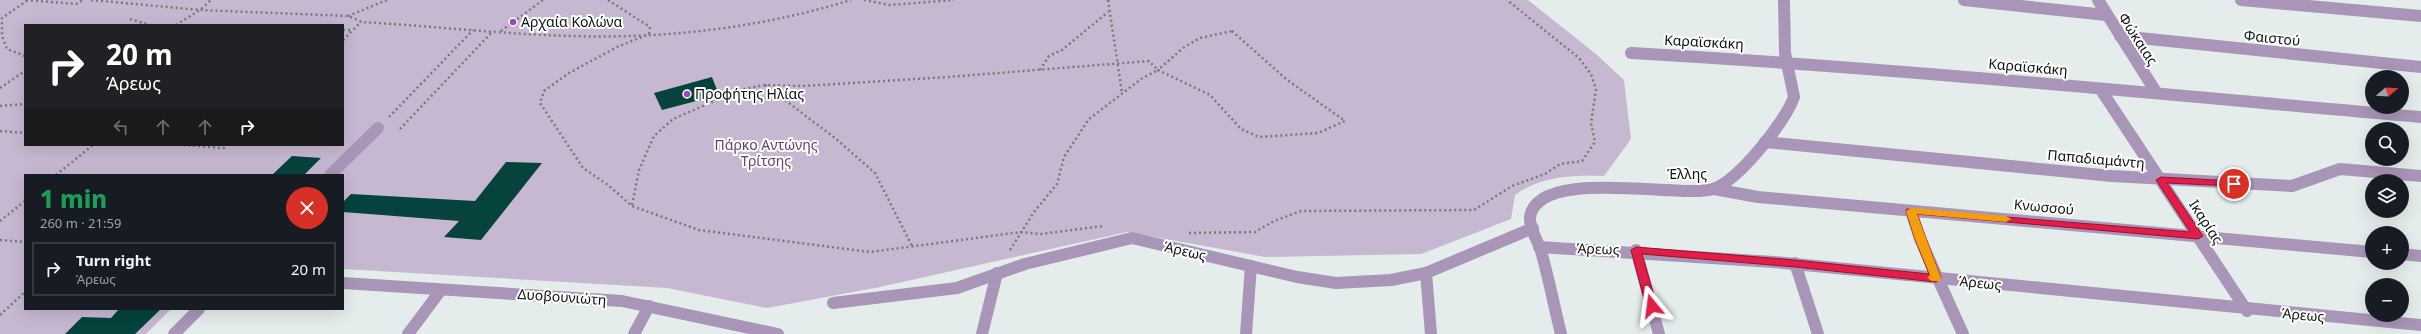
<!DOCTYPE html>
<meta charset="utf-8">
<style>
body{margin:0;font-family:"Noto Sans",sans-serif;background:#242831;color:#f1f3f6;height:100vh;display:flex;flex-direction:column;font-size:15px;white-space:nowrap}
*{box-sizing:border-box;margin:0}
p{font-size:13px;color:#9ea1a6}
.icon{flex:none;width:22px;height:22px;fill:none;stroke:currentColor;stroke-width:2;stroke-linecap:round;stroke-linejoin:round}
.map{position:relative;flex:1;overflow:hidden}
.drawer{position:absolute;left:24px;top:174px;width:320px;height:136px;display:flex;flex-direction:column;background:#171b24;border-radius:0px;box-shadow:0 4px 16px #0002}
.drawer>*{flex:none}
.banner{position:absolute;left:24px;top:24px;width:320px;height:122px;border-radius:0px;box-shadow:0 4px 16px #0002;background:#202124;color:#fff;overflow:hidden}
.needle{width:26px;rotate:72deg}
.controls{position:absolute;left:2365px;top:70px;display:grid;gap:8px}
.controls a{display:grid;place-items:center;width:44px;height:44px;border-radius:50%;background:#171b24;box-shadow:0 4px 16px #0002;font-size:20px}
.pin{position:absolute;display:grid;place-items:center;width:34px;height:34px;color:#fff;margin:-17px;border:2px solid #fff;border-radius:50%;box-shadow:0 1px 4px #0007}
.me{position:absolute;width:44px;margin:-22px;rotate:344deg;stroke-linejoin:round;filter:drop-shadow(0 0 3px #0008)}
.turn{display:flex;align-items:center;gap:14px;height:84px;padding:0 16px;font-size:18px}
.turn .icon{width:52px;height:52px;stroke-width:2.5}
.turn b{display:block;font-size:28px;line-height:34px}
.lanes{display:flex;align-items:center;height:38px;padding:0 16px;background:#0003;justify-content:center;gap:20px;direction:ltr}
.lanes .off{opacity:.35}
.round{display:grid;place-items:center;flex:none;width:42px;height:42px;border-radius:21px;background:#242831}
.head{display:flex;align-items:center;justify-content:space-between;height:68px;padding:0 16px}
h1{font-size:24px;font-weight:800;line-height:30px;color:#1e9e55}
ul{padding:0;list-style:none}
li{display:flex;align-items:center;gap:12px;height:54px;margin:0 8px 6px;padding:0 8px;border:2px solid #363941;border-radius:0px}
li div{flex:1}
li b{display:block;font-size:15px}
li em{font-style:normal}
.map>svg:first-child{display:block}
</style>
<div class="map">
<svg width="2421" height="334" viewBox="0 0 2421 334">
<rect width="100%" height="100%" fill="#e5edec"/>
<path fill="#c7b8d2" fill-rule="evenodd" d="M0,0h1528l68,54 28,26 7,59 -27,37c-30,-1 -64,0 -89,19l-4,24 -90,35 -156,3 -138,-25 -247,55 -113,21 -100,-20 -324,-19v-94h-318v134h146l-25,25h-146zM25,25h318v120h-318z"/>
<g fill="#06433d">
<polygon points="712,77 719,95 662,110 654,93"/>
<polygon points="292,156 321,158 304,175 272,175"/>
<polygon points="506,162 542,163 481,240 444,237 459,221 343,212 343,202 351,194 475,201"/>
<polygon points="119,309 161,309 135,334 65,334 82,317 111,318"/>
</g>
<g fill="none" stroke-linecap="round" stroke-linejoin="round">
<g stroke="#757b7a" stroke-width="2.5" stroke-dasharray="2 3" stroke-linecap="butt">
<polyline points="26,0 76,4 83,0"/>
<path d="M91,0l109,10 148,6 14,6c69,4 139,12 208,14 96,3 190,-8 281,-36"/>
<polyline points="608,0 650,27 649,34 617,47 569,73 544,91 540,103 583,168 608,185 632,206 699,230 870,252 1021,232 1041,234 1103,226"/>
<polyline points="864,0 890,5 954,0"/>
<polyline points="1108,0 1122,93"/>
<polyline points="348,16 387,0"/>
<polyline points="130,19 150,25"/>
<polyline points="176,25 200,10 211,0"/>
<polyline points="343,30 353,30"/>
<polyline points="501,31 543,0"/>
<polygon points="1232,31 1286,79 1345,121 1318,133 1259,137 1241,129 1210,95 1158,70 1183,48 1200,38"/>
<polyline points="343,40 361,22"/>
<polyline points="25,56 7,49 2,36 2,18 28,0"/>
<polyline points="1040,70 1049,56 1062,50 1108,12"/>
<polyline points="765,85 835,138 875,173 913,248"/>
<polyline points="0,88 25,71"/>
<polyline points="0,106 25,104"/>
<polyline points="389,117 473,30"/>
<polyline points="400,129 493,31"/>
<polyline points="0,131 25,133"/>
<polyline points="183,145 224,148 227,145"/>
<polyline points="56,175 93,145"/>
<polyline points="632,205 639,170 654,136 673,119 740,90 764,85 803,86 948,77 1149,61 1158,70"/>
<polyline points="0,221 25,201"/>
<polyline points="1189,233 1255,232 1274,221 1301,211 1474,210 1512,186 1545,174 1560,164 1582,161 1595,142 1591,123 1596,89 1591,74 1579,58 1507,0"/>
<polyline points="0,240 25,242"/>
<polyline points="1010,250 1034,212 1057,184 1064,157 1089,119 1141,79 1158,70"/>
<polyline points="0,315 25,292"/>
</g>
<g stroke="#a995b7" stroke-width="12">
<polyline points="1964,0 2106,15"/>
<polyline points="2098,0 2156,92"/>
<polyline points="2241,0 2421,16"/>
<polyline points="2120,36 2421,67"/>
<path d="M1631,53c264,15 527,41 790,64"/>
<polyline points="2101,90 2247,311"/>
<polyline points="1765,142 2112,176 2292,186 2340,169 2421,176"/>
<polyline points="330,175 378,128"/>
<polyline points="1714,189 1758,197 2372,252"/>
<polyline points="1911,211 1920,239 1963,334"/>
<polyline points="1539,247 1774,262 2421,325"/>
<polyline points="1636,250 1659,334"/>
<polyline points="2402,254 2421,256"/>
<polyline points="1795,263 1818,334"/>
<polyline points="1426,273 1431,334"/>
<polyline points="343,283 622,301 778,334"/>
<polyline points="833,303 957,288 1025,264 1132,238 1297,277 1336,283 1391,280 1426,273 1533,228"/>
<polyline points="174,334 199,309"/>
<polyline points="408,334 441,290"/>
<polyline points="634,334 649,306"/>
<polyline points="982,334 997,273"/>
<polyline points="1246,334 1251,266"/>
<path d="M1561,334c-7,-28 -12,-55 -20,-83 -3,-10 -12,-23 -11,-34 8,-51 151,-18 183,-28 25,-8 72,-67 81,-92l-9,-44 -1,-53"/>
</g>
</g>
<polygon fill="#e11d48" stroke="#92132f" points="2161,177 2234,181 2238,184 2234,186 2167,183 2203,236 2198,239 1917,214 1941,278 1936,282 1795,267 1642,254 1657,306 1652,310 1646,306 1631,250 1636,247 1795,260 1929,274 1915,239 1906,211 1907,209 2190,232 2156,180"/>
<polygon fill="#f59e0b" points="1911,208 2006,216 2011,219 2006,222 1917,214 1941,278 1940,281 1932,281 1927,278 1930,275 1915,239 1906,211"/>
<g fill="#954cbf" stroke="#fff" stroke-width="1.5">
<circle cx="513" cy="22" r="4"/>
<circle cx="687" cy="94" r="4"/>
</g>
<g text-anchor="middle" stroke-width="4" stroke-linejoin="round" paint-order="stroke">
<g font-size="14" fill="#0e1110" stroke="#fff" text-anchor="start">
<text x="521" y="27">Αρχαία Κολώνα</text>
<text x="695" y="99">Προφήτης Ηλίας</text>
</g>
<g font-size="14" fill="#0e1110" stroke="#fff">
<text transform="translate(2272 38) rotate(6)" y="5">Φαιστού</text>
<text transform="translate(2138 39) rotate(57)" y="5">Φώκαιας</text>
<text transform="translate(1704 42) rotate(3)" y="5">Καραϊσκάκη</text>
<text transform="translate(2028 67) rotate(5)" y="5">Καραϊσκάκη</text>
<text transform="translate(2096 159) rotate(5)" y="5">Παπαδιαμάντη</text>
<text x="1687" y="179">Έλλης</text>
<text transform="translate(2044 207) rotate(5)" y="5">Κνωσσού</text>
<text transform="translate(2206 222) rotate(57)" y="5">Ικαρίας</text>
<text transform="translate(1598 249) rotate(2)" y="5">Άρεως</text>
<text transform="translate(1185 251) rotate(13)" y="5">Άρεως</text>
<text transform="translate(1980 283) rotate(6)" y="5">Άρεως</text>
<text transform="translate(562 297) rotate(4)" y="5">Δυοβουνιώτη</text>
<text transform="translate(2303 315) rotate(5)" y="5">Άρεως</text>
</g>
<g font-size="14" fill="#614275" stroke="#fff">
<text x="766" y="150">Πάρκο Αντώνης<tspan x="766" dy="16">Τρίτσης</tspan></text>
</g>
</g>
</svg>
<div class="controls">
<a><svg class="needle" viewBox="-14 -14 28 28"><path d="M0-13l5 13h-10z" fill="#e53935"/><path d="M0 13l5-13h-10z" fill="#9ea1a6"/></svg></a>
<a><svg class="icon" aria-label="search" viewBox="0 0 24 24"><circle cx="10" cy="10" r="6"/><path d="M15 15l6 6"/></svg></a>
<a><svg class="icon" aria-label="layers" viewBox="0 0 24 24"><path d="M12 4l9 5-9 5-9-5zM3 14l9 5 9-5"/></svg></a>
<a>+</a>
<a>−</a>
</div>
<div class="pin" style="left:2234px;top:184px;background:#d93025"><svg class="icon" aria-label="arrive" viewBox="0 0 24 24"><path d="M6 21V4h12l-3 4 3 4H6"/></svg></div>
<svg class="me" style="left:1652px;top:306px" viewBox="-20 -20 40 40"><path d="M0-17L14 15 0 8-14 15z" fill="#e11d48" stroke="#fff" stroke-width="4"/></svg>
<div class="banner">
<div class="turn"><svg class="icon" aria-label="right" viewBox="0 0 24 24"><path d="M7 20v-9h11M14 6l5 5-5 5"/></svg><div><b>20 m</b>Άρεως</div></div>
<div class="lanes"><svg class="icon off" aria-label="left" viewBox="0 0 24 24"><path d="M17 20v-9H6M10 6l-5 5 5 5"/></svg><svg class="icon off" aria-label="ahead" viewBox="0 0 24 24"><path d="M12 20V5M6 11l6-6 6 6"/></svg><svg class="icon off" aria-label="ahead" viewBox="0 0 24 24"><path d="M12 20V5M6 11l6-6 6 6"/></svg><svg class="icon" aria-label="right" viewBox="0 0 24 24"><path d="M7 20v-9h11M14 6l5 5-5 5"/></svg></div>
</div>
<section class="drawer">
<div class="head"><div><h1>1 min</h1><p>260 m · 21:59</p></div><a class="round" style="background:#d93025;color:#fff"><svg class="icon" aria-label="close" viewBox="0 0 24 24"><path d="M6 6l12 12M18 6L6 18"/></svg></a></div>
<ul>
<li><svg class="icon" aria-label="right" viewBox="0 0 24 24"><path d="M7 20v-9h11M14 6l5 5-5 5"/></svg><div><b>Turn right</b><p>Άρεως</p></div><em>20 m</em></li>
</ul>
</section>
</div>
